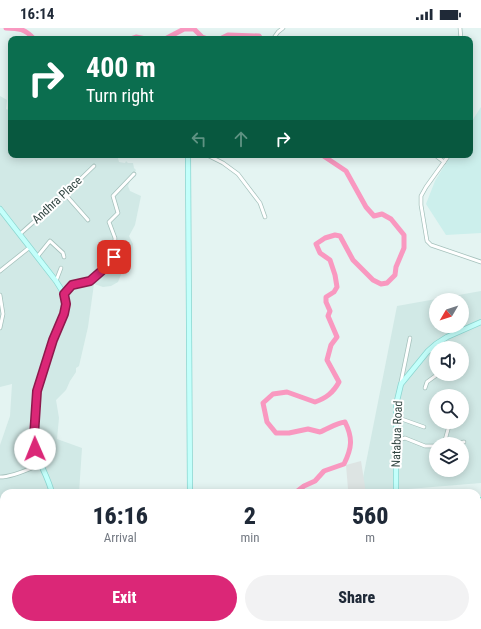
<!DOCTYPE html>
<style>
body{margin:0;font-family:"Roboto Condensed",sans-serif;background:#f2f2f3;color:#1f2937;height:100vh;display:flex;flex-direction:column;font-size:15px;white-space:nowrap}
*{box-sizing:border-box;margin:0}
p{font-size:13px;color:#747a83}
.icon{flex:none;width:22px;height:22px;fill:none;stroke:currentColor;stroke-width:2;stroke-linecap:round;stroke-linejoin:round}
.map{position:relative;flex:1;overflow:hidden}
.details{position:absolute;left:0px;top:461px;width:481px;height:140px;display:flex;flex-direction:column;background:#fff;border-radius:12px 12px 0 0;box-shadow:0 2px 10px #0003}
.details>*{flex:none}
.hud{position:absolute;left:8px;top:8px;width:465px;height:122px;border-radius:8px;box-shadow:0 2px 10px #0003;background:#0b6e4f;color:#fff;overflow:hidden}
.needle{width:26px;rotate:231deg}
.fabs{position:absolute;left:429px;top:265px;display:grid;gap:8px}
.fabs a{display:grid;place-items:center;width:40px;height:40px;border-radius:50%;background:#fff;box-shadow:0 2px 10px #0003;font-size:20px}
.pin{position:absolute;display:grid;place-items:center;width:34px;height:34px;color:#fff;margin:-17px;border-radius:8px;box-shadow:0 2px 6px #0006}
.me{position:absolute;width:44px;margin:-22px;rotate:359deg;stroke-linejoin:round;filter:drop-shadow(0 0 3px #0008)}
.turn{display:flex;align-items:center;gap:14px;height:84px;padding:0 12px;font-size:18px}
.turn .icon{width:52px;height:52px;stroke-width:2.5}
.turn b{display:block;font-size:28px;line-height:34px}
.lanes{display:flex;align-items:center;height:38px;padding:0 12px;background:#0003;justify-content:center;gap:20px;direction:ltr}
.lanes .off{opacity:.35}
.eta{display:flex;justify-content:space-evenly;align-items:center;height:68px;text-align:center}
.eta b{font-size:24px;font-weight:800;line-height:28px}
.cta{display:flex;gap:8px;margin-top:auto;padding:8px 12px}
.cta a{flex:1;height:46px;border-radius:24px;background:#db2777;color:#fff;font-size:16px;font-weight:800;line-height:46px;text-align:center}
.cta a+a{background:#f2f2f3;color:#1f2937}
.status{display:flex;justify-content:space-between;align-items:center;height:28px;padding:0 20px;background:#fff;direction:ltr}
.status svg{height:11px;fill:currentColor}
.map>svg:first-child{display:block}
</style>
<div class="status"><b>16:14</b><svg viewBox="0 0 49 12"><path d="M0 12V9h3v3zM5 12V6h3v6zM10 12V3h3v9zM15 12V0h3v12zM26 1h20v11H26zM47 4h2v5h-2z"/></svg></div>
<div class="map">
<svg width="481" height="601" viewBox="0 0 481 601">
<rect width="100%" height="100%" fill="#e4f4f2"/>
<g fill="#d1e9e6" fill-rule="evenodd">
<polygon points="0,68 7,72 6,81 11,83 11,127 117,127 119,134 125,135 126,133 128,135 133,135 134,140 136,142 135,144 136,148 130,153 128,158 130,163 141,168 135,197 129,208 133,216 131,239 122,244 118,254 111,258 103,259 94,256 88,299 79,338 76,340 76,344 70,353 66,362 56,372 59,390 57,411 82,420 79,465 4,465 4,473 0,473 0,417 10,388 12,356 0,359"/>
<path d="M481,263v192l-121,10 37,-187zM436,272h26v26h-26zM436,320h26v26h-26zM436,368h26v26h-26zM436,416h26v26h-26z"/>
</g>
<polygon fill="#ccefec" points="481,79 481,205 446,207 426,176 435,153 451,127 470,127 470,96"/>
<polygon fill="#dde4e3" points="361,433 366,465 352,465 352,461 348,461 346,437"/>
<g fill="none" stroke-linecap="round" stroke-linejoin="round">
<g stroke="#f998c0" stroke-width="5">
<path d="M6,0c13,0 19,1 28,11"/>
<polyline points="130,11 136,9 146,11"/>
<polyline points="165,11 184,1 194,1 202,9 208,11"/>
<polyline points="220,11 228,7 259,8 261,11"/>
<path d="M295,465l9,-7 11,-5 9,-10 20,-7c8,-16 9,-26 1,-42 -9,1 -17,7 -25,10l-12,-3 -19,4h-13l-9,-11 -4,-19 10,-9 14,-2 28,10c11,-4 18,-9 24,-20l-12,-22 4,-15 6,-8 -9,-21 2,-5 -4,-9v-5l8,-5 3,-5 -2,-12 -5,-15 -10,-7 -4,-9 9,-6 10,-3 5,1 13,24 20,20 8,4 6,-1 8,-8 1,-8 8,-19v-13l-13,-16 -9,-5 -8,2 -8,-9 -20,-36 -24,-16"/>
<polyline points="287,597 295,601"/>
<polyline points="207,601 210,597"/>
<polyline points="305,601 309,597"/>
</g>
<g stroke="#a5c1bc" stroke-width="4.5">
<g id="street">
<polyline points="460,0 461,11"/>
<polyline points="273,11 278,4 283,0"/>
<polyline points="207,127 223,135 238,146 260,175 265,189"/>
<polyline points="435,127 444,134"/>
<polyline points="449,127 426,159 421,168 421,177 427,213 431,217 481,234"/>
<polyline points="65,166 88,192"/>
<polyline points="20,206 65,166 94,138"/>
<polyline points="37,229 50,213 63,225 64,229"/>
<polyline points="0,243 30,219"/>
<polyline points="56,253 61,240"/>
<polyline points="64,266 72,257 90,253 114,231 115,210 109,194 118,185 113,168 134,146"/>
<polyline points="0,267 3,286 0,300"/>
<polyline points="428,323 436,323"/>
<polyline points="401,354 410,310"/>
<polyline points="425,360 427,354 438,346"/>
<polyline points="396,389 424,399"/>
<polyline points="396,413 405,410 425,418 436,418"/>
<polyline points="444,416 450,394"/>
<polyline points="453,416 464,414"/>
<path d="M0,449c13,0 29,-8 41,-13"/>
<polyline points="0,526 4,524"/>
<polyline points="477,597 478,601"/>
</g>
</g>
<g stroke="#8cd6d0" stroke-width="6">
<g id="secondary">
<polyline points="188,127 190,465"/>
<path d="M0,181l56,72 10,16v8l-2,9 -11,26 -16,51 -3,55c4,16 14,30 18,47"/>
<polyline points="396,465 396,377 401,356 428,323 436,316 447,309 481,294"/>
<polyline points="413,597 413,601"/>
</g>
</g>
<g stroke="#23f0c9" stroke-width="8">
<g id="highway">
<polyline points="477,474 481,473"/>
<polyline points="0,576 4,575"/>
</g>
</g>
<use href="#street" stroke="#fff" stroke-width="3"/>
<use href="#secondary" stroke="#c3fffb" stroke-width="4.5"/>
<use href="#highway" stroke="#64ffe8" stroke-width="6"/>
<g stroke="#959595" stroke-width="1" stroke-dasharray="5 5" stroke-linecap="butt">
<polyline points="477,479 481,478"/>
<polyline points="0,586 4,585"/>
</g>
</g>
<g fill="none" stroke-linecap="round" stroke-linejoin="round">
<g stroke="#8e194d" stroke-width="10">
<polyline id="route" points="35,421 34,408 37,363 53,312 64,286 66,276 64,266 72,257 90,253 113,233 114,229"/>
</g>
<use href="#route" stroke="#db2777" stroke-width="7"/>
</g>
<g text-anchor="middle" stroke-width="4" stroke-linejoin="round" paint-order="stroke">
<g font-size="12" fill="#334743" stroke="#fff">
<text transform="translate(57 172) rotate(-43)" y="4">Andhra Place</text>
<text transform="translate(397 406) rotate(-88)" y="4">Natabua Road</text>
</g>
</g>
</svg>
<div class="fabs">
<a><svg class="needle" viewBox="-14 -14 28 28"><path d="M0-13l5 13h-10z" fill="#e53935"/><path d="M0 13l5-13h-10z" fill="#747a83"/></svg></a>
<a><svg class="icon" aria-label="sound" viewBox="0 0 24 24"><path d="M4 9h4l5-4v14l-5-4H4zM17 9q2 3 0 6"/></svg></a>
<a><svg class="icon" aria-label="search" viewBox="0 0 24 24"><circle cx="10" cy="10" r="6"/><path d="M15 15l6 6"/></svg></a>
<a><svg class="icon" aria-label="layers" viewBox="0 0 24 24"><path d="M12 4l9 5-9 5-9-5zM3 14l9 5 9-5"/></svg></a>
</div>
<div class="pin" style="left:114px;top:229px;background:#d93025"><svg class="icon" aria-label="arrive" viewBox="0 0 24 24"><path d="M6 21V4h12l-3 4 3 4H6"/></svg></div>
<svg class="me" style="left:35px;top:421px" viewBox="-20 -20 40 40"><circle r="19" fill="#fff"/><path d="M0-13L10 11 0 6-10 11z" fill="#db2777"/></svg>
<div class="hud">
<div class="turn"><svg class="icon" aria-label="right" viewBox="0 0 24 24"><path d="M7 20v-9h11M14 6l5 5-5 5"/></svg><div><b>400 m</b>Turn right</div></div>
<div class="lanes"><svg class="icon off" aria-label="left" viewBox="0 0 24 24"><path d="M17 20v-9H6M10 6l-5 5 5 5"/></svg><svg class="icon off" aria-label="ahead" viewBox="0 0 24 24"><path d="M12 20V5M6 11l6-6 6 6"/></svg><svg class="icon" aria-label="right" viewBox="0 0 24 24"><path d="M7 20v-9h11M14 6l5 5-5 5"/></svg></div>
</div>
<section class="details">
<div class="eta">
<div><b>16:16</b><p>Arrival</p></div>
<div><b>2</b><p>min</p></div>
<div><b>560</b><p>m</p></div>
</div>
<div class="cta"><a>Exit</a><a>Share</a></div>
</section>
</div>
